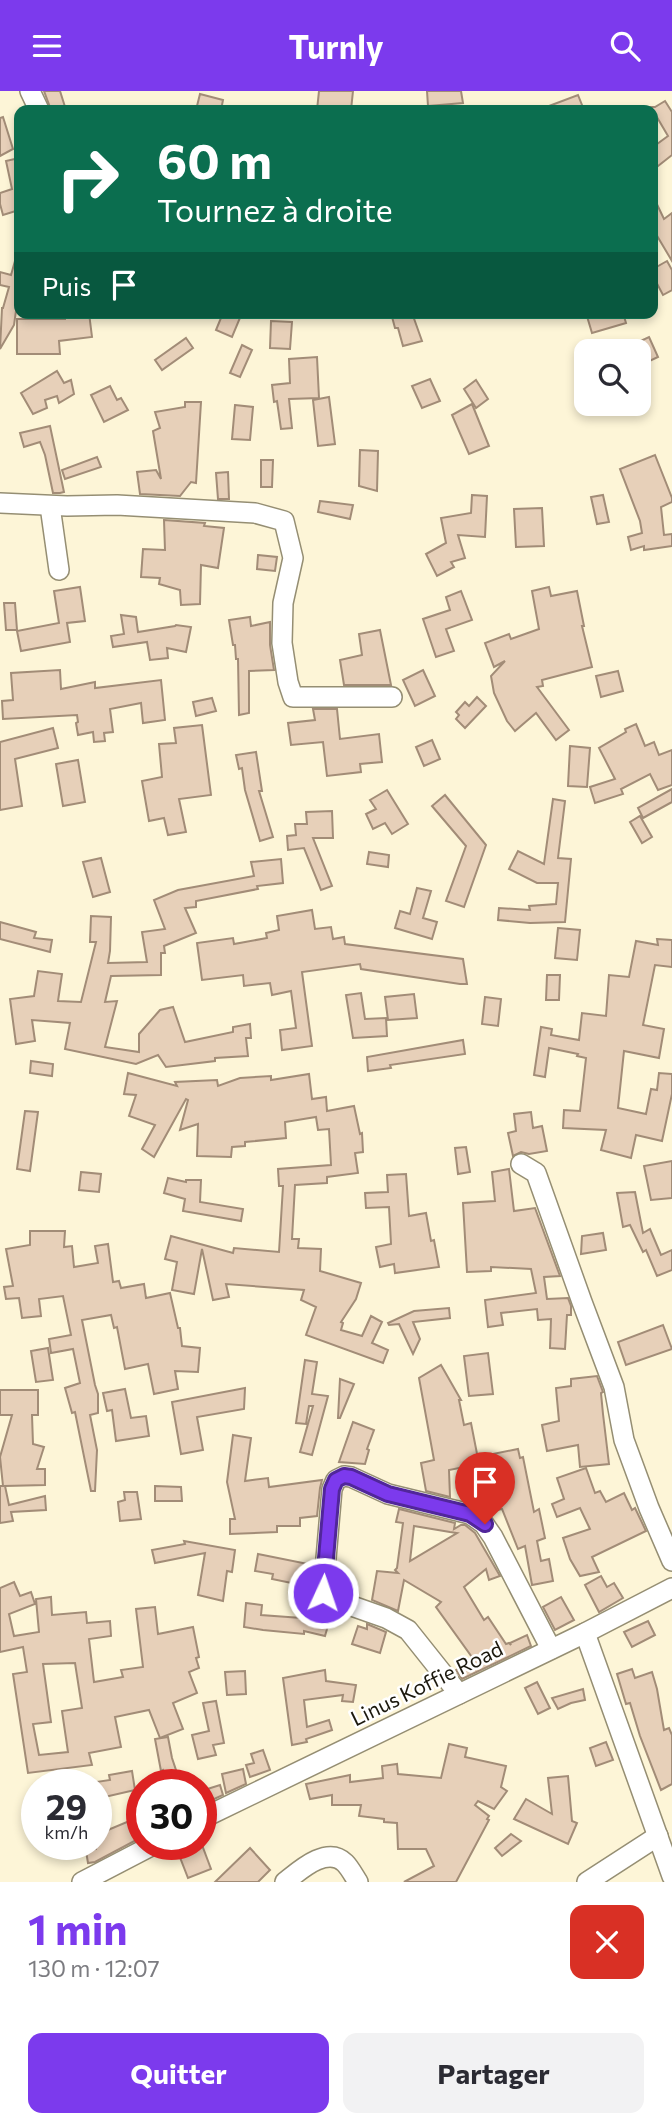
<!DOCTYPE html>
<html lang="fr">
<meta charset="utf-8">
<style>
body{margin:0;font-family:Commissioner,sans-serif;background:#f2f2f3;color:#2b2b33;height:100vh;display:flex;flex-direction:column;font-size:26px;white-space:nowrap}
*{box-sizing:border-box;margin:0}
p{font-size:23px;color:#7c7c81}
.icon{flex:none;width:38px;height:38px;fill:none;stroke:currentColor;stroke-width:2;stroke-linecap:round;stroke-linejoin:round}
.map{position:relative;height:1791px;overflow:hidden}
.panel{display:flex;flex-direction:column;background:#fff;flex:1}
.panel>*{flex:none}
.hud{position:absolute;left:14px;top:14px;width:644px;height:214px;border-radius:14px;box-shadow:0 4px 10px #0003;background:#0b6e4f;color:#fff;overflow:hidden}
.buttons{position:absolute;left:574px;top:248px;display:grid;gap:14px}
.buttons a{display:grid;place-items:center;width:77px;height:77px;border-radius:14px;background:#fff;box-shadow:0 4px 10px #0003;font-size:35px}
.speed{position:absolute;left:21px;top:1678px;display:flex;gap:14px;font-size:35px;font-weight:700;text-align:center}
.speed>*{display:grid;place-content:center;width:91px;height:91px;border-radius:50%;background:#fff;box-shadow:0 4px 10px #0003;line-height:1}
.speed small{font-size:18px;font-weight:400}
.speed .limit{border:10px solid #d22;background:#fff;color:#111}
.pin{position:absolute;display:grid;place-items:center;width:60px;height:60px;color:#fff;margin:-72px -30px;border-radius:50% 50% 50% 0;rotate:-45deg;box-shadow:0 0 7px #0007}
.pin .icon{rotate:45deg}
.me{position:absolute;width:77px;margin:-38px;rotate:3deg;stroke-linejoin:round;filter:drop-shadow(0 0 5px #0008)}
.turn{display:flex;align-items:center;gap:24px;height:147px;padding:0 28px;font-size:32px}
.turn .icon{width:91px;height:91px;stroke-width:2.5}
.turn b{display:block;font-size:49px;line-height:60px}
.then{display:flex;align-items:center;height:66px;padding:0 28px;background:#0003;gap:14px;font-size:26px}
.round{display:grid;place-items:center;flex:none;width:74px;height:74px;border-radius:14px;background:#f2f2f3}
.summary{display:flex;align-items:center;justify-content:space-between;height:119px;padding:0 28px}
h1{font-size:42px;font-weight:700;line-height:52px;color:#7c3aed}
.cta{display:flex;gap:14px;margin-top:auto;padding:14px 28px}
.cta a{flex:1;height:80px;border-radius:14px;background:#7c3aed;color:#fff;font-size:28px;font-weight:700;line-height:80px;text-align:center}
.cta a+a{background:#f2f2f3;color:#2b2b33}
header{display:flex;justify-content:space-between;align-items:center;height:91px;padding:0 28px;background:#7c3aed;color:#fff;font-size:32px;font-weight:700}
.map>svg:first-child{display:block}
</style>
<header><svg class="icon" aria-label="menu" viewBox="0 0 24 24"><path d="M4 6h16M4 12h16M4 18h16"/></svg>Turnly<svg class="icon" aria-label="search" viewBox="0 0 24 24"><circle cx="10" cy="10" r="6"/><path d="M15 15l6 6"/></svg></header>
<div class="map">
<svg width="672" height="1791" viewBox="0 0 672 1791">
<rect width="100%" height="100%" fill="#fdf5d7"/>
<g fill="#e7d0b9" stroke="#a28c77" stroke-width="2" fill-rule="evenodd">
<polygon points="44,0 60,0 66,19 51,19"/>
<polygon points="319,0 353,0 351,19 317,19"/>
<polygon points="427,0 461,0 463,12 428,15"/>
<polygon points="200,3 223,9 221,19 196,19"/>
<polygon points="578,4 584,19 541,19 541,18"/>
<polygon points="665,10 672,21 672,64 653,79 653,56 668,45 651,16 655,16"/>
<polygon points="3,26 13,58 0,65 0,27"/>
<polygon points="19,67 19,119 3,124 0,113 0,102 12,98 6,70"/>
<polygon points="653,105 664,128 672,122 672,170 653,138"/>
<polygon points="15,170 19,171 19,199 14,234 0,258 2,217 3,217 9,196 0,194 0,181 11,184"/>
<polygon points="667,170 672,179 672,199 663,204 653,185 653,178"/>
<polygon points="89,222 92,246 59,250 60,263 17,263 17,228 65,228 65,224"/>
<polygon points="223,222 242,222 232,246 216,239"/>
<polygon points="391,222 412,222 422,250 403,255 398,237 395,237"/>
<polygon points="586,222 623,222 626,232 592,242"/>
<polygon points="271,230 292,231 290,258 270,257"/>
<polygon points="649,246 658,266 639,275 639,261 617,261"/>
<polygon points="186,247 193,257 162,279 155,269"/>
<polygon points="242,254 252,259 240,286 230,282"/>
<polygon points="317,266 319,307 289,308 292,337 281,338 277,310 274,311 272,294 290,292 289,268"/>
<polygon points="57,280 64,292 71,289 74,303 59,312 57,305 45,309 47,317 33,323 21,302"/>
<polygon points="430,288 440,310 422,317 412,295"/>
<polygon points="476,289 488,308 476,317 464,298"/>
<polygon points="110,295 117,309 121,307 128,319 104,331 91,304"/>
<polygon points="329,306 335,353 318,355 313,309"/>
<polygon points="185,311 201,311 196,392 191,391 180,405 140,403 137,381 156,379 161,388 153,340 160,337 155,321 185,316"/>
<polygon points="472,313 489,355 469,363 452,324"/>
<polygon points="235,314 253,316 250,349 232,348"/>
<polygon points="50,335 64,401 60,402 53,402 45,364 40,351 24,356 20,342"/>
<polygon points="360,359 378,360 377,400 359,395"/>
<polygon points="655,364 672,407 672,411 661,416 664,444 672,443 672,455 644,459 644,455 631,459 628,446 642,442 640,430 620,378"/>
<polygon points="97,366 101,376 65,388 62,379"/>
<polygon points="261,369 273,369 272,396 261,396"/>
<polygon points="228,381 229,408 218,408 216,382"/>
<polygon points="472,404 487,405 485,446 458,444 465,467 451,471 454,476 437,485 426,463 446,452 441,427 471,422"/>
<polygon points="603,404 609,431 597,433 591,406"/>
<polygon points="320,410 353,414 350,428 318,421"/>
<polygon points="542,417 544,455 516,456 514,418"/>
<polygon points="164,429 205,432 204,435 224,437 218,477 201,474 200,513 181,514 180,499 159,493 160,487 141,486 143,458 165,459"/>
<polygon points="258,464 277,466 275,480 257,478"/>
<polygon points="80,496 85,530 67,532 70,551 21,560 17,540 59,532 54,500"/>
<polygon points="549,496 551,505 577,500 584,535 582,535 592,576 542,589 543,595 537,596 569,639 556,649 536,622 515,640 507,630 494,602 491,585 505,570 494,576 485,552 509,543 511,548 539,538 532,500"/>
<polygon points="461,500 472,529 446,538 454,560 436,566 423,528 450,519 446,506"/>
<polygon points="4,512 15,512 17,539 6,539"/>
<polygon points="121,524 136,526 138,541 175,535 176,534 191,536 186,561 167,557 168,567 150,569 147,551 113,556 111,545 124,543"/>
<polygon points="250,526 251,535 270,531 270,554 274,579 249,580 249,622 239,624 238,568 236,568 235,554 233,554 229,529"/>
<polygon points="380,539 391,594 344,594 340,569 362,564 359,543"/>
<polygon points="60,579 61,598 95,591 95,597 161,589 165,629 143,632 141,612 110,618 113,641 104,642 105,650 94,651 93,641 78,644 76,632 78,631 77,624 3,628 2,610 13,609 11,582"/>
<polygon points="423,579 435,605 415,615 403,589"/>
<polygon points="618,580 623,600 601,606 596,585"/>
<polygon points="477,606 486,615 465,637 456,628 459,624 456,621 465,611 469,615"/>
<polygon points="212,607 216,620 196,625 193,611"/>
<polygon points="313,618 337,618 340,648 379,643 382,671 360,673 361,681 327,685 323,651 291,654 288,632 315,629"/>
<polygon points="636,633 645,655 654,651 659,664 672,659 672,694 658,699 650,683 621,698 623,703 595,712 590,696 615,688 599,657 626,641 625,638"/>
<polygon points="202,634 211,704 179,708 186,741 168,744 164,727 149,730 142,690 162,686 159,653 176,652 174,637"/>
<polygon points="53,637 58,657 15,668 22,715 0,719 0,651"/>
<polygon points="432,649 440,668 424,675 416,656"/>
<polygon points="570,655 590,657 587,696 568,695"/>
<polygon points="256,661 262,700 259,700 273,746 260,750 245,699 242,677 239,678 236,664"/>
<polygon points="78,669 85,711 63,715 56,673"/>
<polygon points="672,698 672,711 643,727 638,717"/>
<polygon points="387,699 408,733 392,743 385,732 373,738 366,723 376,718 370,709"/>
<polygon points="445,704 486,754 464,816 446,810 466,755 432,715"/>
<polygon points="553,708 565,710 558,767 571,768 565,831 530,832 498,829 499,817 530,819 529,815 556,813 558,792 537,792 509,778 518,760 544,773"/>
<polygon points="332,720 333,747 313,747 332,795 321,799 304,757 288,759 287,745 296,744 295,733 307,733 306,721"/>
<polygon points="640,725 652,746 642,752 630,731"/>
<polygon points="369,761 389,764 388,776 367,773"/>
<polygon points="101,767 110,801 93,806 83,771"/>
<polygon points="281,768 283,792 257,795 258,798 196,810 196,816 185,817 196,842 164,855 165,862 161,862 161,884 111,885 105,911 117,910 105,956 139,961 139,943 160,919 173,916 185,951 233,941 233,936 250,933 251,947 246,947 248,965 215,967 215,970 166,976 158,964 136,973 65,958 70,932 32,929 35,950 16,953 10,908 34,905 38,880 62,883 58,910 81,911 96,851 90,851 91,825 111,826 110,860 108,872 147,871 142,841 165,838 154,809 178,799 254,785 251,771"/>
<polygon points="417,797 431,800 423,827 437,831 432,848 395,837 400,820 410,823"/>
<polygon points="312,819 315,838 331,836 333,848 344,846 345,853 463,868 467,893 460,893 361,878 360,873 302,881 312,955 282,959 280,939 296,937 291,900 272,904 270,892 244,895 243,884 202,889 197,852 233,847 234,853 267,847 266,842 279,839 277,825"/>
<polygon points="0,831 36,841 34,847 52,849 50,861 0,848"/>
<polygon points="558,837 580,839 577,869 555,867"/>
<polygon points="657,848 672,849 672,876 655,874 643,934 664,938 659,967 624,960 618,1017 646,1023 651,998 657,999 659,982 672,983 672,1003 662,1050 636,1044 631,1067 601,1059 606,1039 563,1037 564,1019 580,1020 586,967 577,965 578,963 549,957 545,986 534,984 541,936 552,938 551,944 579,949 582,922 606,925 609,884 629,886 636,850 658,854"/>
<polygon points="547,884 560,884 559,909 546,909"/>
<polygon points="361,902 365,928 386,927 387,945 353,947 346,904"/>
<polygon points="414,903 417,927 388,929 385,906"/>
<polygon points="485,906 501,908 498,935 482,933"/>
<polygon points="463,949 465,963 390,974 391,977 368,980 367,966"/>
<polygon points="31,970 53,973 52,985 30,982"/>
<polygon points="128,982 177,995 175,991 217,989 218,995 240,987 271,985 271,989 309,983 312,1008 326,1006 327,1020 354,1015 360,1043 362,1042 363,1061 355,1062 358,1082 327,1086 327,1092 295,1094 292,1148 299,1148 298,1157 321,1158 320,1180 361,1192 356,1208 341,1231 343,1232 341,1239 362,1245 371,1225 382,1231 372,1252 388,1259 383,1272 306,1244 316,1216 301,1209 304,1199 226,1193 229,1206 213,1209 202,1158 194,1203 172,1199 177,1171 165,1168 171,1145 233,1162 234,1157 279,1161 283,1095 279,1095 278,1078 331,1074 329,1038 318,1039 316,1026 285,1031 286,1047 245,1051 245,1055 232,1056 231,1066 197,1065 198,1033 180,1039 188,1009 186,1008 154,1066 142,1058 155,1034 129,1025 136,1004 124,1003"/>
<polygon points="25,1020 38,1021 30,1080 17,1078"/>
<polygon points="531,1021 533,1037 542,1035 547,1060 529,1063 521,1061 513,1065 508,1042 516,1040 514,1023"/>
<polygon points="466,1056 470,1081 458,1083 455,1057"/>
<polygon points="672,1070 672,1107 651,1109 644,1075"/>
<polygon points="509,1078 514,1120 535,1117 560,1185 544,1186 547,1208 568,1207 571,1215 571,1224 567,1224 565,1258 550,1257 551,1228 538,1229 537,1218 501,1222 503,1234 488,1236 485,1209 536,1202 531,1178 491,1176 491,1180 467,1181 463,1112 495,1110 492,1081"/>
<polygon points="81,1081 101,1083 99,1101 79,1099"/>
<polygon points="406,1083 409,1125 426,1122 431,1150 434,1149 439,1176 395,1182 394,1173 380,1176 376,1156 391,1153 389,1116 366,1117 365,1102 388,1101 387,1084"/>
<polygon points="168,1087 186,1091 186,1089 201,1089 200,1111 243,1118 241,1130 183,1120 185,1108 164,1102"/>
<polygon points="635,1101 643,1142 650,1138 661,1164 672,1159 672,1179 657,1185 646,1159 643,1161 630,1134 623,1136 617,1102"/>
<polygon points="30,1140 65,1140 64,1156 72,1155 74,1176 98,1172 95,1155 108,1153 113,1191 119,1190 121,1197 144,1193 146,1207 170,1202 178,1237 180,1237 182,1255 200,1257 198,1281 175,1280 178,1298 154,1303 148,1273 125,1278 117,1236 114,1237 111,1224 82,1229 95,1294 98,1303 98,1322 90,1324 97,1359 95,1400 91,1400 75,1321 72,1322 65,1297 80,1292 73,1258 51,1262 49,1248 71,1244 63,1205 39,1208 41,1225 22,1227 19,1207 6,1208 4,1196 13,1195 6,1158 30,1154"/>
<polygon points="603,1142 606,1159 581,1163 582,1145"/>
<polygon points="449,1217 450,1227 413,1231 420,1248 413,1263 399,1233 389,1234 388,1232 414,1220"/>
<polygon points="663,1234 672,1258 626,1274 618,1251"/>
<polygon points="48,1257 53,1289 36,1291 31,1260"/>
<polygon points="488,1262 493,1303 469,1305 464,1265"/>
<polygon points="305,1269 317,1271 312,1303 328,1305 312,1364 300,1361 313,1315 309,1315 306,1333 296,1332"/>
<polygon points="441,1274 461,1309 459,1309 464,1334 471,1332 479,1373 449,1379 450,1406 426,1400 421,1372 434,1369 419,1287"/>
<polygon points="597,1285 603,1301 601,1302 603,1323 609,1373 580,1376 578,1354 547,1360 542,1334 559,1330 556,1297 571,1295 571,1288"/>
<polygon points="340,1288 354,1293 340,1327 338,1327"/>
<polygon points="245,1297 244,1318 197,1326 203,1359 181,1363 172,1311"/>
<polygon points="125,1298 131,1327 146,1325 149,1345 116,1350 112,1319 107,1320 103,1302"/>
<polygon points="0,1299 38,1299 38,1324 32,1324 33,1353 44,1356 37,1378 45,1378 45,1394 5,1395 9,1414 45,1405 46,1419 11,1421 13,1430 0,1432 0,1395 3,1395 0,1366 12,1324 0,1324"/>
<polygon points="353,1331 374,1339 367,1358 369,1359 365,1373 339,1371"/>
<polygon points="233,1344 251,1347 245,1390 268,1387 269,1396 322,1389 320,1397 317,1425 300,1427 300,1435 277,1435 277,1441 230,1443 230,1428 235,1428 227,1391"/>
<polygon points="518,1358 520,1367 523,1366 534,1421 539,1418 545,1447 537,1450 541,1470 549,1468 553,1490 532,1494 525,1455 518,1458 502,1418 488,1421 483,1397 487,1396 483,1365"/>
<polygon points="586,1377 595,1402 600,1400 606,1411 624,1402 632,1419 635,1417 646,1440 592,1466 599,1481 580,1485 570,1468 563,1447 590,1438 580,1417 557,1426 552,1413 564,1408 557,1387"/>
<polygon points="155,1395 181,1396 182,1410 155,1410"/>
<polygon points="124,1401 137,1401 141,1428 120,1430 118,1411 125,1409"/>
<path d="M399,1418l56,14 -1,6 7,-4h4l10,8 25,43 -11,4 -3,-11 -22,18 20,33 4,-3 18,27 3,-1 2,2 -1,-2 17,-8 4,11 -69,33 -6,-9 18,-10 -38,-53 5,-5 -37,-22 -6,31 -26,-11 5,-29 21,2 -3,-3 2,-2 6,-45 -7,-1zM414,1435l36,6 7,1 -47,28z"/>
<polygon points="184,1450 235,1459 232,1481 227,1480 223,1510 198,1504 205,1462 155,1472 152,1459 185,1453"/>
<polygon points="258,1463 313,1474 311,1496 272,1488 273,1483 255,1480"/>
<polygon points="601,1485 607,1496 614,1492 623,1507 599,1521 585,1494"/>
<path d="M14,1491l6,14 11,-4 4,12 -26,10 5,22 25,-4 -3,-33 15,-2 1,18 34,-3 1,11 23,-2 1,15 -22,3 5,43 29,-5 -2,-7 22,-3 -7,-58 19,-2 3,27 35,-7 6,30 -3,1 3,10 -10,4 8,21 -24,10 10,26 -23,9 -11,-28 -34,7 6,30 -32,6 3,12 -64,8 -15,-99 14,-2 -4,-25 -23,5v-64zM75,1572l7,45 -20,3 6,41 -29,3 -6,-31 18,-2 -8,-58z"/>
<polygon points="561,1506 574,1529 555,1539 543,1516"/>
<polygon points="246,1512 262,1514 261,1524 315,1528 319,1514 344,1525 331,1524 325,1545 304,1540 304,1543 263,1539 244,1536"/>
<polygon points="648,1530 655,1544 632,1556 624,1541"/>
<polygon points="367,1533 386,1541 380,1562 352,1553 358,1535 367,1538"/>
<polygon points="632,1578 635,1587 652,1581 657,1598 664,1639 669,1637 672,1644 672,1693 661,1699 640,1645 630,1612 626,1613 617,1583"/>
<polygon points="325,1579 326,1590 356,1594 353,1611 342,1610 343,1604 304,1609 307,1636 329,1629 332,1639 306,1648 307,1651 292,1654 283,1587"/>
<polygon points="245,1580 246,1603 227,1604 225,1581"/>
<polygon points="537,1591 550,1617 538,1623 525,1597"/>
<polygon points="583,1598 585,1609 571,1612 558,1618 552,1607"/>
<polygon points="216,1610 224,1652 213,1654 216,1664 198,1668 192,1644 209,1640 203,1612"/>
<polygon points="168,1646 172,1667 181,1694 168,1694 163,1679 161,1680 155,1648"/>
<polygon points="606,1651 613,1669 596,1675 590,1657"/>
<polygon points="449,1653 467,1657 465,1666 506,1675 501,1696 507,1700 494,1718 478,1710 475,1714 489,1725 487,1728 489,1729 456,1791 404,1791 434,1775 426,1758 398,1758 397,1732 384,1731 384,1728 359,1725 361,1714 332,1714 332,1704 310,1708 306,1693 350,1684 350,1691 383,1687 382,1675 397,1673 398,1683 441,1687"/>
<polygon points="263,1659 270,1679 250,1686 246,1674 254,1672 251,1663"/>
<polygon points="243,1678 246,1693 226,1702 222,1683"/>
<polygon points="132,1680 135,1699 96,1708 96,1691 110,1689 109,1684"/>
<polygon points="568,1685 572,1730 577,1732 568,1753 514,1728 526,1708 552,1723 548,1687"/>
<polygon points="220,1694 223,1704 201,1714 201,1700"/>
<polygon points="134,1728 142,1746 95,1771 88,1772 86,1760 96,1758 96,1744"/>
<polygon points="511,1743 521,1750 502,1765 495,1757"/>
<polygon points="182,1754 202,1754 211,1778 188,1787 176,1756"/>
<polygon points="250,1757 270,1779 258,1791 215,1791"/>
</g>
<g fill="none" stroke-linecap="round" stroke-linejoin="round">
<g stroke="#958e73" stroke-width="22">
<g id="minor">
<polyline points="30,0 39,19"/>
<polyline points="0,412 67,415 117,414 255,422 284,430 293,467 283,512 282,552 288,591 293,606 392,606"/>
<polyline points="50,415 59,479"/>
<polyline points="521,1073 536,1082 582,1211 614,1296 624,1349 649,1417 672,1470"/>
<polyline points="585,1542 672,1785"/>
<polyline points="459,1603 408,1539 386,1527 332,1508 323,1502 332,1398 336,1389 344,1385 351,1386 388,1403 470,1423 484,1433 493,1446 551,1558"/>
<polyline points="201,1728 585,1542 672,1497"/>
<polyline points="82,1791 153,1754"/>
<path d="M285,1791c14,-11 42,-37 60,-19 5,5 9,13 13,19"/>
<polyline points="587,1791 658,1745"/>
</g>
</g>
<use href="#minor" stroke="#fff" stroke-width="19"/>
</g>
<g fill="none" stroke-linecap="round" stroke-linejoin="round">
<g stroke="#51269a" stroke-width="18">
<polyline id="route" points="323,1502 332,1398 336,1389 344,1385 351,1386 388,1403 470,1423 485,1433"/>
</g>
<use href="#route" stroke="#7c3aed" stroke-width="12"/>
</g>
<g text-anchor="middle" stroke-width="5" stroke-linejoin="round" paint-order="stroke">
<g font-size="21" fill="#1b180d" stroke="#fff">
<text transform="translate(427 1593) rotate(-26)" y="7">Linus Koffie Road</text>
</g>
</g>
</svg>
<div class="buttons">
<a><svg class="icon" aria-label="search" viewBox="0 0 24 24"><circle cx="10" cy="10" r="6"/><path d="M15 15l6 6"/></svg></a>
</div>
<div class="speed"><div>29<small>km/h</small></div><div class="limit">30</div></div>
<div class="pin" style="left:485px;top:1433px;background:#d93025"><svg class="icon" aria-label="arrive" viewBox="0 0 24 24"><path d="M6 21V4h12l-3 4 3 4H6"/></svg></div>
<svg class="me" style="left:323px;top:1502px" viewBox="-20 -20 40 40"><circle r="17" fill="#7c3aed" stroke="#fff" stroke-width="3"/><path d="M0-11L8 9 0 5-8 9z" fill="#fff"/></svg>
<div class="hud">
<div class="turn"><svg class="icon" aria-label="right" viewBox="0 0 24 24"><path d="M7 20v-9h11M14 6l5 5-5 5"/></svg><div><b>60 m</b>Tournez à droite</div></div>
<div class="then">Puis<svg class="icon" aria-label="arrive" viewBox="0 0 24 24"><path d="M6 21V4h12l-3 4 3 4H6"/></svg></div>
</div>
</div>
<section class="panel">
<div class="summary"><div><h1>1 min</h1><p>130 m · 12:07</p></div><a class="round" style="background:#d93025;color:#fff"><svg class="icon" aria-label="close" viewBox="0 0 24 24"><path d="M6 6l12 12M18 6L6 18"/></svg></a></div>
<div class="cta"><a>Quitter</a><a>Partager</a></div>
</section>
